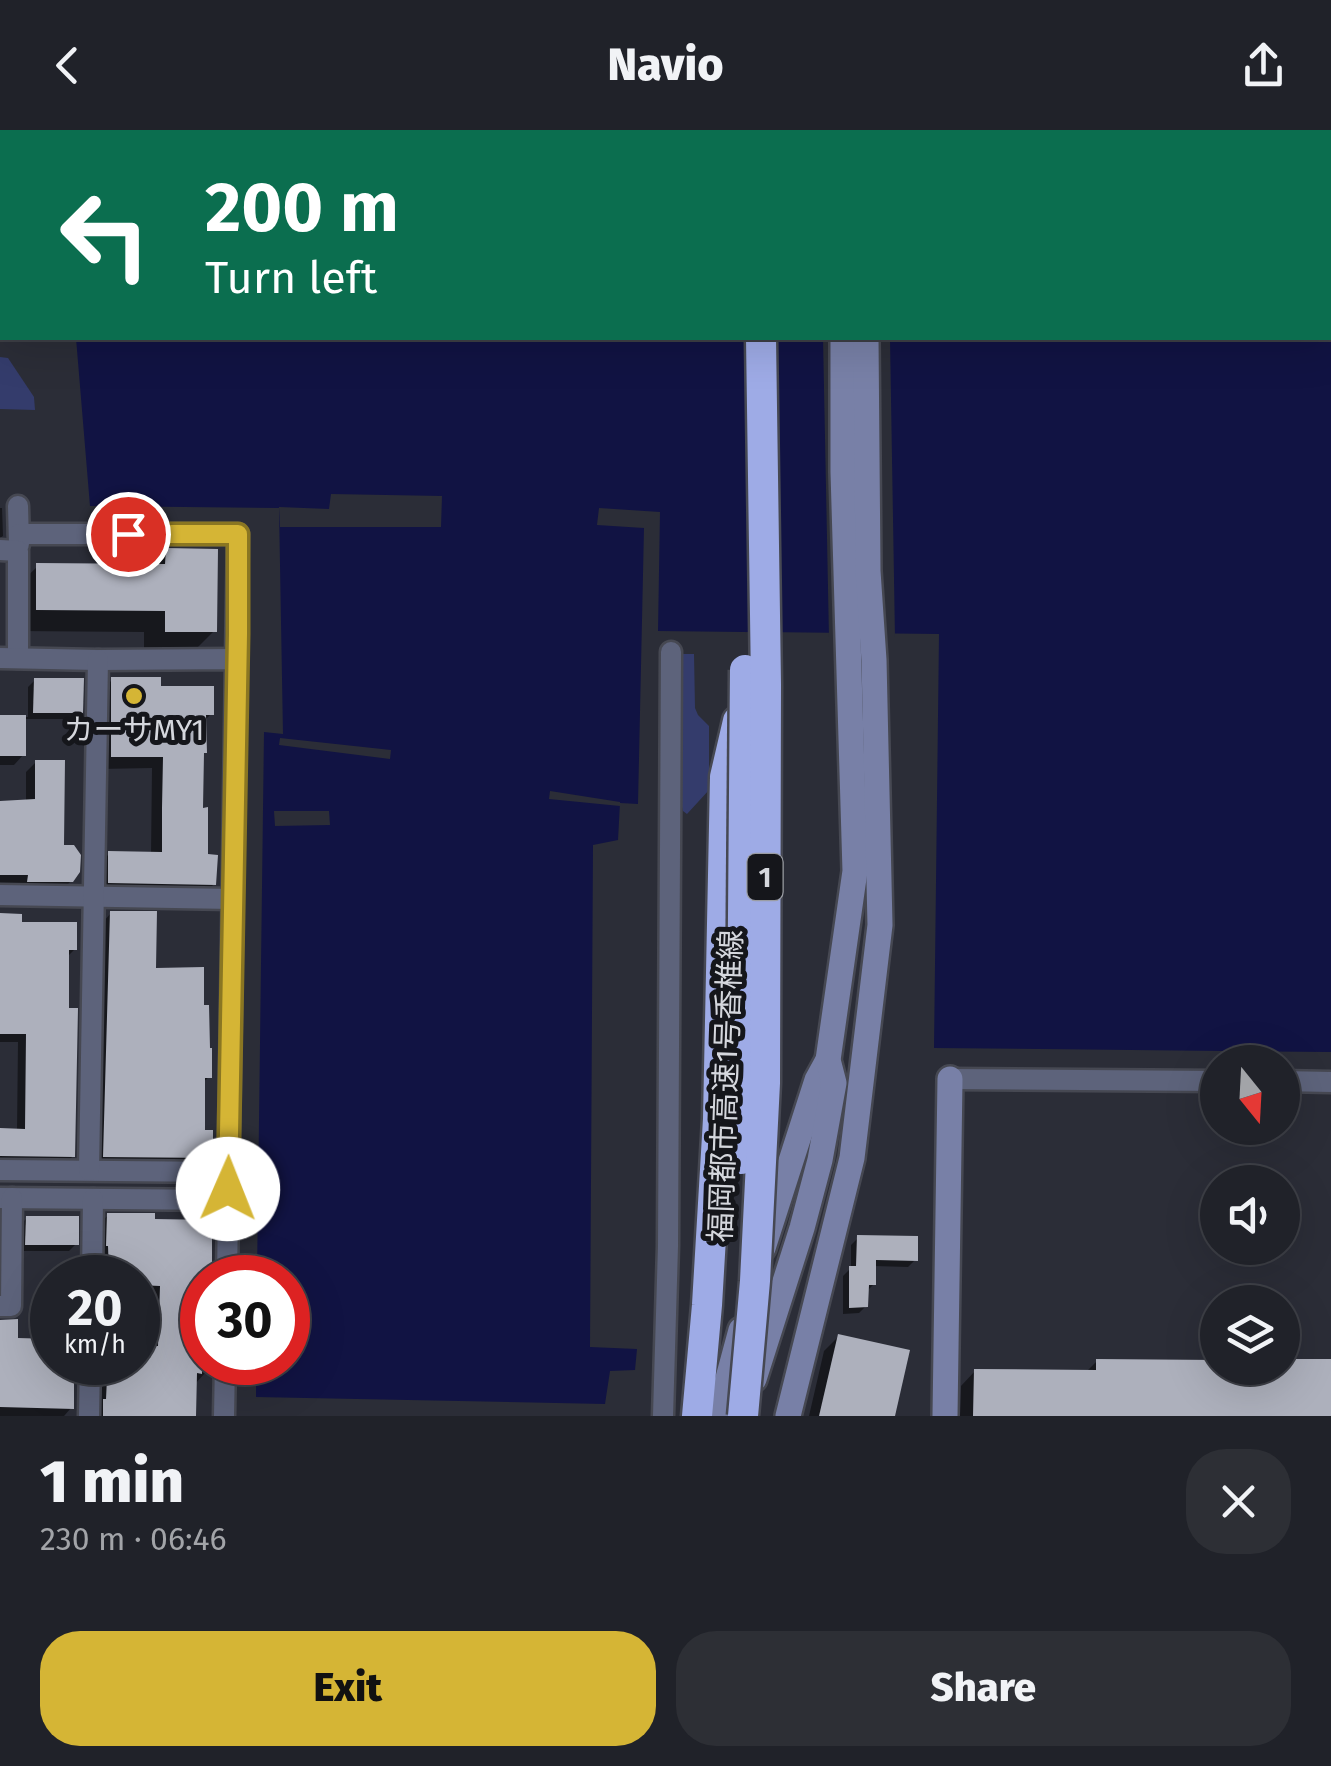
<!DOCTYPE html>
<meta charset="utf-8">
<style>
body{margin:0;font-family:"Fira Sans","Noto Sans JP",sans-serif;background:#2d2f35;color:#f1f3f6;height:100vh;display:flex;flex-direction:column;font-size:38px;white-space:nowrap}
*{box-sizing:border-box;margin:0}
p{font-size:32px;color:#a2a4a8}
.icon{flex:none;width:55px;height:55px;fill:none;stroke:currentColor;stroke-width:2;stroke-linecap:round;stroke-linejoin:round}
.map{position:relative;height:1286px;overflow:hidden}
.drawer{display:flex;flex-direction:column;background:#202229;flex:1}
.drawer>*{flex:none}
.hud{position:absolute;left:0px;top:0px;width:1332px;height:210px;box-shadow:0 10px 40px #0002,0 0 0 2px #3d3f46;background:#0b6e4f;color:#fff;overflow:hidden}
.needle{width:65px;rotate:162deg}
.buttons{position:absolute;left:1200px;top:915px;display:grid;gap:20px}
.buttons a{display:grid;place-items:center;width:100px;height:100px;border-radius:50%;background:#202229;box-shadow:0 10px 40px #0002,0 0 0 2px #3d3f46;font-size:50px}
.speed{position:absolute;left:30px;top:1125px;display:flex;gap:20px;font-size:50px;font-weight:700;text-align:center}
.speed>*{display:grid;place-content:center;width:130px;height:130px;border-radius:50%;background:#202229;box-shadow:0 10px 40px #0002,0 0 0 2px #3d3f46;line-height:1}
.speed small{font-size:25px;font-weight:400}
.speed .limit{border:15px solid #d22;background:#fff;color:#111}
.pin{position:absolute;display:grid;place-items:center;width:85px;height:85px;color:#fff;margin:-42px;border:5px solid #fff;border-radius:50%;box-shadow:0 2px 10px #0007}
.me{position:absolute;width:110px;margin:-55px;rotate:1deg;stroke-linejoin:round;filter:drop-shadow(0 0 8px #0008)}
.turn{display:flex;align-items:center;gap:35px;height:210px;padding:0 40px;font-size:45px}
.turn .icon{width:130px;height:130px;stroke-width:2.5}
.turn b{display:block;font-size:70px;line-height:85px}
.round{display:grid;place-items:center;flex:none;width:105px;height:105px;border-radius:40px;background:#2d2f35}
.overview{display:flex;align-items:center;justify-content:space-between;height:170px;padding:0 40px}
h1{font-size:60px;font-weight:800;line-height:75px}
.cta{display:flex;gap:20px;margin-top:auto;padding:20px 40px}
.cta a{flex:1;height:115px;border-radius:40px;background:#d5b535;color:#111;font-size:40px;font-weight:800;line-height:115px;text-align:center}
.cta a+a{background:#2d2f35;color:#f1f3f6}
header{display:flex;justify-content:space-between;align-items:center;height:130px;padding:0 40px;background:#202229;font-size:45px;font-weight:800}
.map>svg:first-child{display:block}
</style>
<header><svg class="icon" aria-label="back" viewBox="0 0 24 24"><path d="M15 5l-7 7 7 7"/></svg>Navio<svg class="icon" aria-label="share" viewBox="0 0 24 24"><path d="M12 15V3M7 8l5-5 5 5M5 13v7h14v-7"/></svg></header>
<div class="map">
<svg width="1331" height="1286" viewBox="0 0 1331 1286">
<rect width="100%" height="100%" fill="#2b2d37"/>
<g fill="#343c6c">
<polygon points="0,227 8,228 34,267 35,280 0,279"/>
<polygon points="681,524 694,524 695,578 698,585 709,596 709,660 687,684 683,681 681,673"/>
</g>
<polygon fill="#111343" points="63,0 1331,0 1331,922 934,918 939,504 658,501 660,382 599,378 597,395 644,398 638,674 620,673 618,710 593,715 590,1217 637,1219 635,1240 610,1241 605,1274 256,1267 256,1233 288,1232 288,1148 257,1147 264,602 283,604 279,378 90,376 76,208 1330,208 1330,2 63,2"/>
<g fill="#2b2d37">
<polygon points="823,208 890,208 895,508 829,508"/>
<polygon points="331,364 442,366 441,397 280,397 279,377 329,379"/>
<polygon points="280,608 391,620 390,629 279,615"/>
<polygon points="550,661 620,672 620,676 549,669"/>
<polygon points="274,681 329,681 330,695 275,696"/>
</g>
<g fill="#0007">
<polygon points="0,378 2,378 3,406 0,408"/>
<polygon points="167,421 214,501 192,523 144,523 144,502 15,501 15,458 38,436 151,436"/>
<polygon points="35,550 81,582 74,589 24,589 24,624 14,635 0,635 0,587 28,587 28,557"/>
<polygon points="112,550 158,558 211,584 204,591 205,622 201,626 200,680 206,727 214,754 202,766 97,764 97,736 109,724 151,725 152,638 100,639 100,562"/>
<polygon points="36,632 71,751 60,762 18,761 19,755 0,754 0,673 26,672 26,642"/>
<polygon points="111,783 153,840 202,878 209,947 202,953 202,1002 210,1027 202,1036 96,1035 103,792"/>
<polygon points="0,786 75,819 67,827 73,1026 64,1035 0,1034 0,1001 17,1001 18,912 0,912"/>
<polygon points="108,1085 152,1092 202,1148 202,1162 197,1167 188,1167 186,1218 202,1218 202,1232 207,1232 206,1242 194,1255 193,1286 92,1286 96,1263 108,1251 112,1251 112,1232 138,1232 138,1218 147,1218 149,1167 138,1167 138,1148 98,1148 97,1097"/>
<polygon points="27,1088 76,1114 69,1121 19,1121 20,1095"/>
<polygon points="858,1108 915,1130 908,1137 874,1136 874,1154 866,1162 866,1176 859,1183 843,1184 843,1146 851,1138 851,1115"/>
<polygon points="0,1191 15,1211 52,1212 52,1232 71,1278 64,1286 0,1286"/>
<polygon points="839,1206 893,1286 809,1286 824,1221"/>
<polygon points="1097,1231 1218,1238 1282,1238 1331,1231 1331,1286 960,1286 961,1256 975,1241 1086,1242"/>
</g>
<g fill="#adb0bc">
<polygon points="166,418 218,419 217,502 165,502 165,481 36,480 36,433 165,434"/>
<polygon points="111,547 161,547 161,556 214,556 214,585 206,585 207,623 204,623 203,678 208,677 208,724 218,725 216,755 108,753 108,721 162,722 162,678 163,627 111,627"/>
<polygon points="34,548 84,548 83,583 33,583"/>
<rect x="0" y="585" width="26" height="41"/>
<polygon points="35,630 65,630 64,715 74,715 81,725 80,742 73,752 27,752 28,745 0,745 0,671 35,669"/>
<polygon points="110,781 157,781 156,838 204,837 204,875 209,875 210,918 212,918 212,948 205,948 205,1000 213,1000 213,1028 103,1027"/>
<polygon points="0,783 22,784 22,792 77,792 77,820 69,820 69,878 78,878 75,1027 0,1026 0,998 25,999 26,904 0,904"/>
<polygon points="107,1083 155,1083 155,1089 212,1090 212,1148 202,1148 202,1157 190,1156 189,1216 202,1216 202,1244 197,1243 196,1286 103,1286 103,1269 106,1269 107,1248 122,1249 122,1232 138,1232 138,1215 158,1216 160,1156 138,1155 138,1148 116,1148 116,1143 109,1144 108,1116 106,1116"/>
<polygon points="26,1086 79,1086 79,1115 25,1115"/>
<polygon points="857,1105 918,1106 918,1131 876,1130 876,1155 869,1155 868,1177 849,1178 849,1136 856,1136"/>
<polygon points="18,1189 18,1208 52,1209 52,1232 70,1232 70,1247 74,1247 74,1279 0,1277 0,1190"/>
<polygon points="838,1204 910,1220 895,1286 819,1286"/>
<polygon points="1096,1229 1218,1230 1218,1238 1282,1238 1282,1229 1331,1229 1331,1286 973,1286 974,1239 1096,1240"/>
</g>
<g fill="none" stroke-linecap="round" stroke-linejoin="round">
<g stroke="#464852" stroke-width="25">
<g id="street">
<polyline points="18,376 19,414"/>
<polyline points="19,404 238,404 236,529"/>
<polyline points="0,420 18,421 18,528"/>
<polyline points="0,528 98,530 236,529 227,1148"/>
<polyline points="0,765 232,769"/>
<polyline points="950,949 1218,951"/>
<polyline points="1282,951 1331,952"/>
<polyline points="0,1040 228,1042"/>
<polyline points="89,1040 98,530"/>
<polyline points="0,1068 228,1070"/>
<polyline points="92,1148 93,1069"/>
<polyline points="0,1176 11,1176 12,1068"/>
<polyline points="89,1286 90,1232"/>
<polyline points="224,1286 225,1232"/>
<polyline points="663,1286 668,1116 671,522"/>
</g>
</g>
<g stroke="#464852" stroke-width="30">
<g id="secondary">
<polyline points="840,0 840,2"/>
<polyline points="864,0 864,2"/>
<polyline points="763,1118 817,950 828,930"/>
<polyline points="754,1249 802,1098 820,1030 834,953 828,930 855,741 843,342 843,208"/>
<polyline points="721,1286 721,1274 741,1200"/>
<polyline points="788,1286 852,1028 880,795 874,530 868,441 866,208"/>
<polyline points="945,1286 950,949"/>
</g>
</g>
<g stroke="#464852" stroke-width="35">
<g id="highway">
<polyline points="757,0 757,2"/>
<polyline points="697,1286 707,1175 718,989 725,647 738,591"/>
</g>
</g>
<use href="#street" stroke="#5d637b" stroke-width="20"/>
<use href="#secondary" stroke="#7880a7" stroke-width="25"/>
<use href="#highway" stroke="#9eabe6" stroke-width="30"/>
<g stroke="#464852" stroke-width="35" stroke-linecap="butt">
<g id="highway-bridge">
<polyline points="741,1029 745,540"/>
<polyline points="743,1286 755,1151 765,953 766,554 761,208"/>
</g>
</g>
<use href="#highway-bridge" stroke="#9eabe6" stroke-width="30"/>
</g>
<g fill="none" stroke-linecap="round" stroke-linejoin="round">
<g stroke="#8a7622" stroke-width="25">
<polyline id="route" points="128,404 238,404 238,504 228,1059"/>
</g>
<use href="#route" stroke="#d5b535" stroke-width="18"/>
</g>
<circle fill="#d5b535" stroke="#15161b" stroke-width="4" cx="134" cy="566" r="10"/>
<g text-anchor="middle" stroke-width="10" stroke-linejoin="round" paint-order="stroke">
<rect fill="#15161b" stroke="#9b9da3" stroke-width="2.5" x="747.5" y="724" width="35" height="46" rx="8"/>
<g font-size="28" font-weight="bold" fill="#d5d7dd">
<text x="765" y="757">1</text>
</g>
<g font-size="30" fill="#d5d7dd" stroke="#15161b">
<text x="134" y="610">カーサMY1</text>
</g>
<g font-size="30" fill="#d5d7dd" stroke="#15161b">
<text transform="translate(726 956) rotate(-88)" y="10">福岡都市高速1号香椎線</text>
</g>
</g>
</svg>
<div class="buttons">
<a><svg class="needle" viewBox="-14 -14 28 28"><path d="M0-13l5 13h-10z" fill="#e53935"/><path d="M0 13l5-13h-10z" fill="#a2a4a8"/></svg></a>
<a><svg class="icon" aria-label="sound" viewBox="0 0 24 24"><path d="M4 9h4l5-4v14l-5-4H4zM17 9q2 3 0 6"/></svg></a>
<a><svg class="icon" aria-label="layers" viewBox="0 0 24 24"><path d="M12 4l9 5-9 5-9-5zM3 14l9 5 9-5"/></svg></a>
</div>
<div class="speed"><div>20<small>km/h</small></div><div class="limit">30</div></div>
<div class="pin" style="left:128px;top:404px;background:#d93025"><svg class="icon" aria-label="arrive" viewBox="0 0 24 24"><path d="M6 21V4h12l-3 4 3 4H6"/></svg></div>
<svg class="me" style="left:228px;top:1059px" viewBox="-20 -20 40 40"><circle r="19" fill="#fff"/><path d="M0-13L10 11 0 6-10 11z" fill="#d5b535"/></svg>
<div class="hud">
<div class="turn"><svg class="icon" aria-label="left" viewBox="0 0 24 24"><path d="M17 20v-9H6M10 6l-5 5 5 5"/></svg><div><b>200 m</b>Turn left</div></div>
</div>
</div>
<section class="drawer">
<div class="overview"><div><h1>1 min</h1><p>230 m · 06:46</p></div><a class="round"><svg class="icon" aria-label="close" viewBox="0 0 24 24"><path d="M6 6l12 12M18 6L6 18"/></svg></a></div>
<div class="cta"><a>Exit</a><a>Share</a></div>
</section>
